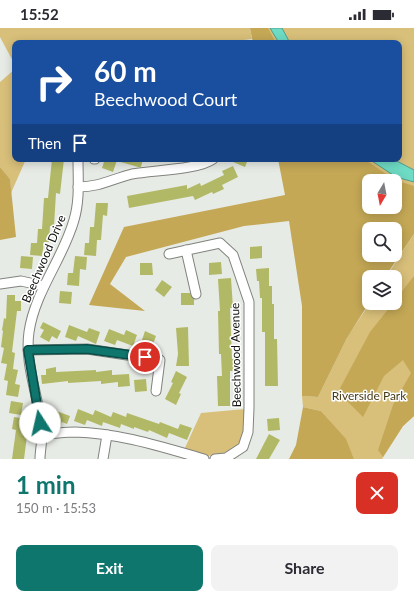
<!DOCTYPE html>
<meta charset="utf-8">
<style>
body{margin:0;font-family:Lato,sans-serif;background:#f2f2f3;color:#2b2b33;height:100vh;display:flex;flex-direction:column;font-size:15px;white-space:nowrap}
*{box-sizing:border-box;margin:0}
p{font-size:13px;color:#7c7c81}
.icon{flex:none;width:22px;height:22px;fill:none;stroke:currentColor;stroke-width:2;stroke-linecap:round;stroke-linejoin:round}
.map{position:relative;height:431px;overflow:hidden}
.panel{display:flex;flex-direction:column;background:#fff;flex:1}
.panel>*{flex:none}
.guide{position:absolute;left:12px;top:12px;width:390px;height:122px;border-radius:8px;box-shadow:0 2px 10px #0003;background:#1a4fa0;color:#fff;overflow:hidden}
.needle{width:26px;rotate:190deg}
.tools{position:absolute;left:362px;top:146px;display:grid;gap:8px}
.tools a{display:grid;place-items:center;width:40px;height:40px;border-radius:8px;background:#fff;box-shadow:0 2px 10px #0003;font-size:20px}
.pin{position:absolute;display:grid;place-items:center;width:34px;height:34px;color:#fff;margin:-17px;border:2px solid #fff;border-radius:50%;box-shadow:0 1px 4px #0007}
.me{position:absolute;width:44px;margin:-22px;rotate:350deg;stroke-linejoin:round;filter:drop-shadow(0 0 3px #0008)}
.turn{display:flex;align-items:center;gap:14px;height:84px;padding:0 16px;font-size:18px}
.turn .icon{width:52px;height:52px;stroke-width:2.5}
.turn b{display:block;font-size:28px;line-height:34px}
.then{display:flex;align-items:center;height:38px;padding:0 16px;background:#0003;gap:8px;font-size:15px}
.round{display:grid;place-items:center;flex:none;width:42px;height:42px;border-radius:8px;background:#f2f2f3}
.headline{display:flex;align-items:center;justify-content:space-between;height:68px;padding:0 16px}
h1{font-size:24px;font-weight:700;line-height:30px;color:#0f766e}
.cta{display:flex;gap:8px;margin-top:auto;padding:8px 16px}
.cta a{flex:1;height:46px;border-radius:8px;background:#0f766e;color:#fff;font-size:16px;font-weight:700;line-height:46px;text-align:center}
.cta a+a{background:#f2f2f3;color:#2b2b33}
.status{display:flex;justify-content:space-between;align-items:center;height:28px;padding:0 20px;background:#fff;direction:ltr}
.status svg{height:11px;fill:currentColor}
.map>svg:first-child{display:block}
</style>
<div class="status"><b>15:52</b><svg viewBox="0 0 49 12"><path d="M0 12V9h3v3zM5 12V6h3v6zM10 12V3h3v9zM15 12V0h3v12zM26 1h20v11H26zM47 4h2v5h-2z"/></svg></div>
<div class="map">
<svg width="414" height="431" viewBox="0 0 414 431">
<rect width="100%" height="100%" fill="#e7ebe5"/>
<g fill="#d8bf7a">
<polygon points="0,0 250,0 252,11 220,15 15,15 15,37 0,9"/>
<polygon points="265,0 414,0 414,162 352,131 399,131 399,15 270,15"/>
<polygon points="15,41 15,131 26,131 11,165 10,151 0,139 0,54"/>
<polygon points="414,206 414,388 403,398 382,431 354,431 345,411 321,383 303,379 302,368 318,369 348,308 370,275 395,275 395,249 386,249"/>
<polygon points="245,381 243,403 239,416 221,427 207,428 184,422 201,385"/>
</g>
<g fill="#c4a856" fill-rule="evenodd">
<polygon points="250,0 268,0 276,15 253,15"/>
<path d="M278,131h86l31,21 19,6v48l-29,43h-16v26l-22,35 -29,59 -16,-1v-90l-13,-85 -45,5 -118,31 -16,27 35,27 -56,-6 35,-78 161,-32zM369,153h26v26h-26zM369,201h26v26h-26z"/>
<polygon points="0,139 10,151 16,209 0,212"/>
<polygon points="414,248 414,388 403,398 383,429 378,422 393,377 411,345 403,332 384,348 363,389 338,364 370,304 393,275 395,275 395,272"/>
<polygon points="303,379 321,383 346,411 354,431 289,431 296,417"/>
</g>
<g fill="#6edbc4" stroke="#519e8d">
<polygon points="270,0 282,0 290,15 279,15"/>
<polygon points="369,131 393,131 414,142 414,154 396,149"/>
</g>
<g fill="#b2b966">
<polygon points="52,131 64,131 60,166 56,165 54,198 50,198 49,214 44,214 42,228 30,227 31,215 37,215 38,201 42,201 44,170 48,170"/>
<polygon points="105,131 117,132 113,144 102,140"/>
<polygon points="117,131 143,131 141,139 138,139 117,133"/>
<polygon points="226,131 248,131 245,139"/>
<polygon points="233,138 238,149 222,157 224,161 213,166 212,164 195,172 193,168 129,180 127,168 187,157 187,161 200,155 201,158 224,147 222,143"/>
<polygon points="96,175 108,175 107,188 103,187 101,212 97,212 96,228 84,227 85,215 89,215 90,199 94,199"/>
<polygon points="262,218 262,230 250,231 250,219"/>
<polygon points="21,228 33,229 32,241 20,240"/>
<polygon points="75,228 87,229 86,242 80,241 79,258 67,257 68,245 73,245"/>
<polygon points="221,234 222,246 209,247 209,235"/>
<polygon points="140,235 152,235 153,247 140,247"/>
<polygon points="269,240 269,258 272,258 272,276 274,276 274,311 277,311 278,358 265,358 265,304 262,304 262,270 260,270 259,253 257,253 256,241"/>
<polygon points="231,250 233,280 230,280 232,331 234,331 234,343 230,343 230,378 218,378 217,348 222,348 221,326 219,326 218,283 220,283 218,251"/>
<polygon points="162,252 172,259 164,269 155,262"/>
<polygon points="60,263 72,264 71,276 59,275"/>
<polygon points="181,265 190,265 194,271 194,277 181,277"/>
<polygon points="7,267 15,267 15,273 21,273 21,283 17,283 12,324 15,325 13,341 18,342 15,356 20,357 18,369 6,367 8,353 4,352 7,336 1,335 4,320 1,319 3,303 2,302 4,290 6,291"/>
<polygon points="43,294 61,303 57,311 52,308 49,314 40,309 44,302 40,300"/>
<polygon points="69,297 87,304 89,300 100,304 96,316 78,308 76,313 65,309"/>
<polygon points="188,299 189,338 176,338 178,326 176,300"/>
<polygon points="109,301 124,307 126,302 137,307 133,318 117,312 115,317 104,313"/>
<polygon points="145,303 156,308 152,319 141,315"/>
<polygon points="56,339 56,344 96,342 96,344 112,342 112,347 129,346 130,358 118,359 118,354 101,356 101,353 68,355 68,353 42,356 41,347 46,347 46,341"/>
<polygon points="176,343 187,349 179,365 181,366 176,377 165,371 173,355 171,354"/>
<polygon points="146,351 147,363 135,364 134,352"/>
<polygon points="11,373 23,375 21,387 9,385"/>
<polygon points="51,381 70,388 67,396 62,394 60,399 57,399 50,397 53,389 49,388"/>
<polygon points="78,381 93,387 95,382 111,389 113,384 126,389 127,385 159,396 160,394 178,401 180,396 192,400 187,412 169,405 167,410 149,402 148,404 134,399 134,401 121,396 120,400 103,394 102,398 87,392 85,397 74,393"/>
<polygon points="14,389 26,391 24,407 27,408 24,431 12,431 16,402 12,401"/>
<polygon points="279,390 280,402 268,403 267,391"/>
<polygon points="269,406 280,412 269,431 256,431"/>
</g>
<g fill="none" stroke-linecap="round" stroke-linejoin="round">
<g stroke="#80837e" stroke-width="11">
<g id="minor">
<polyline points="94,131 95,131"/>
<path d="M78,159c22,0 34,-8 54,-13 20,-4 66,-4 81,-15"/>
<polyline points="186,222 196,266"/>
<polyline points="169,226 220,215 233,227 249,274 249,380 248,404 243,419 226,430 215,431"/>
<polyline points="0,256 21,253 44,258"/>
<polyline points="28,322 87,321 160,332 156,363"/>
<path d="M42,406c11,0 22,-2 33,-2 44,1 87,15 129,27"/>
<path d="M40,431c0,-8 2,-16 2,-24 -1,-34 -18,-68 -13,-103 6,-41 34,-73 45,-112 6,-20 4,-41 4,-61"/>
<polyline points="103,431 107,407"/>
</g>
</g>
<use href="#minor" stroke="#fff" stroke-width="9"/>
</g>
<g fill="none" stroke-linecap="round" stroke-linejoin="round">
<g stroke="#0a4d48" stroke-width="10">
<polyline id="route" points="40,395 28,322 87,321 145,329"/>
</g>
<use href="#route" stroke="#0f766e" stroke-width="7"/>
</g>
<g text-anchor="middle" stroke-width="3" stroke-linejoin="round" paint-order="stroke">
<g font-size="12" fill="#0d0e0c" stroke="#fff">
<text transform="translate(44 231) rotate(-67)" y="4">Beechwood Drive</text>
<text transform="translate(236 327) rotate(-91)" y="4">Beechwood Avenue</text>
</g>
<g font-size="12" fill="#473b17" stroke="#fff">
<text x="369" y="372">Riverside Park</text>
</g>
</g>
</svg>
<div class="tools">
<a><svg class="needle" viewBox="-14 -14 28 28"><path d="M0-13l5 13h-10z" fill="#e53935"/><path d="M0 13l5-13h-10z" fill="#7c7c81"/></svg></a>
<a><svg class="icon" aria-label="search" viewBox="0 0 24 24"><circle cx="10" cy="10" r="6"/><path d="M15 15l6 6"/></svg></a>
<a><svg class="icon" aria-label="layers" viewBox="0 0 24 24"><path d="M12 4l9 5-9 5-9-5zM3 14l9 5 9-5"/></svg></a>
</div>
<div class="pin" style="left:145px;top:329px;background:#d93025"><svg class="icon" aria-label="arrive" viewBox="0 0 24 24"><path d="M6 21V4h12l-3 4 3 4H6"/></svg></div>
<svg class="me" style="left:40px;top:395px" viewBox="-20 -20 40 40"><circle r="19" fill="#fff"/><path d="M0-13L10 11 0 6-10 11z" fill="#0f766e"/></svg>
<div class="guide">
<div class="turn"><svg class="icon" aria-label="right" viewBox="0 0 24 24"><path d="M7 20v-9h11M14 6l5 5-5 5"/></svg><div><b>60 m</b>Beechwood Court</div></div>
<div class="then">Then<svg class="icon" aria-label="arrive" viewBox="0 0 24 24"><path d="M6 21V4h12l-3 4 3 4H6"/></svg></div>
</div>
</div>
<section class="panel">
<div class="headline"><div><h1>1 min</h1><p>150 m · 15:53</p></div><a class="round" style="background:#d93025;color:#fff"><svg class="icon" aria-label="close" viewBox="0 0 24 24"><path d="M6 6l12 12M18 6L6 18"/></svg></a></div>
<div class="cta"><a>Exit</a><a>Share</a></div>
</section>
